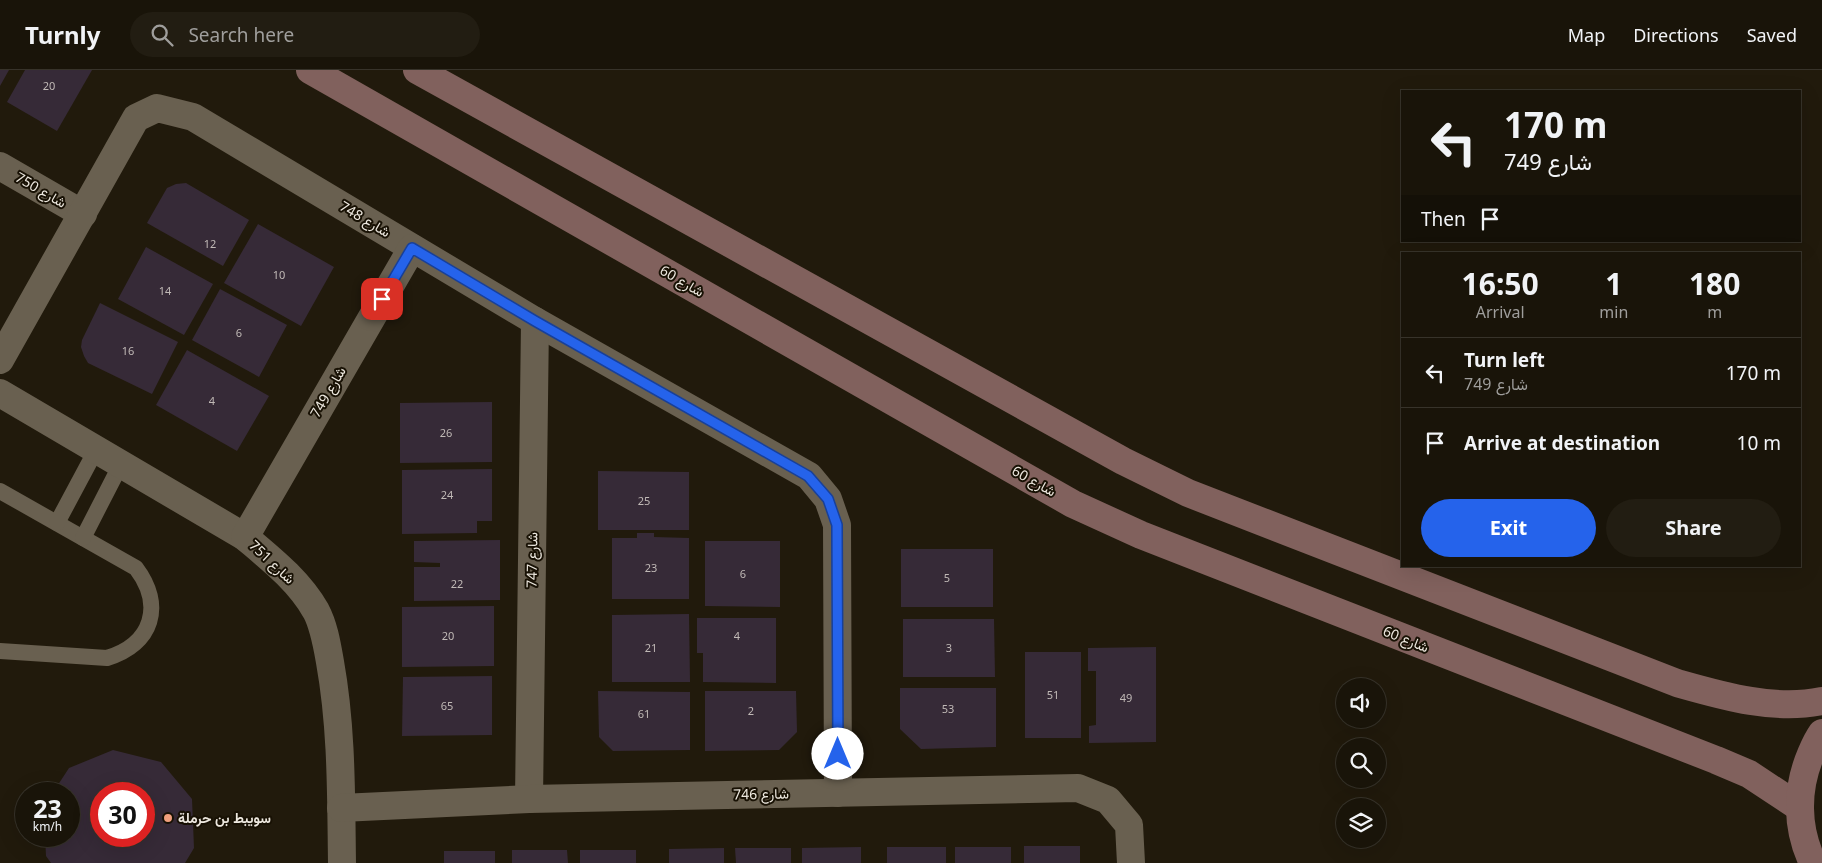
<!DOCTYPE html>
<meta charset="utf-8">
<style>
body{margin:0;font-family:"Noto Sans",Vazirmatn,sans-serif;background:#221d12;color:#f1f3f6;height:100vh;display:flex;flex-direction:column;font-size:19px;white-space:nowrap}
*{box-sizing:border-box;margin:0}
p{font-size:16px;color:#9f9e9c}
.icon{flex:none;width:28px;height:28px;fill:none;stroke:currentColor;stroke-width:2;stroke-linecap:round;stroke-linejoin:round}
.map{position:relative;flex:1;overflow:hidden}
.sheet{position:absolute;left:1401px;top:182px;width:400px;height:315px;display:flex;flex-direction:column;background:#191409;border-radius:0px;box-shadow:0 5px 20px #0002,0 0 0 1px #37332a}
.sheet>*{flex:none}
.top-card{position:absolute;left:1401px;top:20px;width:400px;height:152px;border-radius:0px;box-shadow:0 5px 20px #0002,0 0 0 1px #37332a;background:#191409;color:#f1f3f6;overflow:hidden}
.fabs{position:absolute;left:1336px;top:608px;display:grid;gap:10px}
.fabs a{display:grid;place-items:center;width:50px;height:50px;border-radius:50%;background:#191409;box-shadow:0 5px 20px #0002,0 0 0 1px #37332a;font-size:25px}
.speed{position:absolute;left:15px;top:712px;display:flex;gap:10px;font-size:25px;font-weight:700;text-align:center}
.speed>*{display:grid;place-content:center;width:65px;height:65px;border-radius:50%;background:#191409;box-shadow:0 5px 20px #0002,0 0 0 1px #37332a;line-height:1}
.speed small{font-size:12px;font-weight:400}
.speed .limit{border:8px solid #d22;background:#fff;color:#111}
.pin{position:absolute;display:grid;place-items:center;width:42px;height:42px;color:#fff;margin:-21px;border-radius:10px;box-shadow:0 2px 8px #0006}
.me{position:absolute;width:55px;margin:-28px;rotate:0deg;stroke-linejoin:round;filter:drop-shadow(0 0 4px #0008)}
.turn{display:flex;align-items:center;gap:18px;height:105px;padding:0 20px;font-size:22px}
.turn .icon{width:65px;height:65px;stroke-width:2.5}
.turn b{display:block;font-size:35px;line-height:42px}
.then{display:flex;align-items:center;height:48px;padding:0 20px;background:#0003;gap:10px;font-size:19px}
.eta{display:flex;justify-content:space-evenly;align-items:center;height:85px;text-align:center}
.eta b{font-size:30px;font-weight:700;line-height:35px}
.action{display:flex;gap:10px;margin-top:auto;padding:10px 20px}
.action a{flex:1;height:58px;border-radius:30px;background:#2563eb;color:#fff;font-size:20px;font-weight:700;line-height:58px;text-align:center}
.action a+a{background:#221d12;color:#f1f3f6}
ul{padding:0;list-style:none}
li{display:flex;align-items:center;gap:15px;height:70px;padding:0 20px;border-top:1px solid #37332a}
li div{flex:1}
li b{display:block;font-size:19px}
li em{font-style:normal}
header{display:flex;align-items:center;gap:30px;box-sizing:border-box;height:70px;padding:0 25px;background:#191409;border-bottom:1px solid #37332a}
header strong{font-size:24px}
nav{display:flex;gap:28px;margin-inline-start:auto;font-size:18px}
.search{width:350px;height:45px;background:#221d12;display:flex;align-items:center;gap:12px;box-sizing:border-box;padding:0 18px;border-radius:28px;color:#9f9e9c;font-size:19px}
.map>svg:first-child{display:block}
</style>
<header>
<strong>Turnly</strong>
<div class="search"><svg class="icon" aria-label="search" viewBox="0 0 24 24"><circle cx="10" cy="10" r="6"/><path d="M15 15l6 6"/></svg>Search here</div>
<nav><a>Map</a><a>Directions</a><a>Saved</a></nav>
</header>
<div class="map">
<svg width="1822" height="793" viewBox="0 0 1822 793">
<rect width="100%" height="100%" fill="#211a0c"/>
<g fill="#362a37" fill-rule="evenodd">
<polygon points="0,0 9,0 0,16"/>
<polygon points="25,0 92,0 57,61 7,32"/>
<polygon points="186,113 249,150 223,196 147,153 167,118 176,114"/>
<polygon points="258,154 334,197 301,256 224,213"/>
<polygon points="146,177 213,214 184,265 118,229"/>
<polygon points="220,219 287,255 259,307 192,270"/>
<polygon points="100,233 178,272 152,324 88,293 84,286 81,277 82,270"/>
<polygon points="187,280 269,326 237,381 156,335"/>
<polygon points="492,332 492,392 400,393 400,333"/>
<polygon points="492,399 492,451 477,451 477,463 402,464 402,400"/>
<polygon points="598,401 689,402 689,460 598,460"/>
<polygon points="637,463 654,463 654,467 689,468 689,529 612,529 612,468 637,468"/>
<polygon points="500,470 500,530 414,531 414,497 440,497 440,493 414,492 414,471"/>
<polygon points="705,471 780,471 780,537 705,536"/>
<rect x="901" y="479" width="92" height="58"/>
<polygon points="494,536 494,596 402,597 402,537"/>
<polygon points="689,544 690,612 612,612 612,545"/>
<polygon points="697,548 776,548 776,613 703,612 703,583 697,583"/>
<polygon points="903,549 994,549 995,607 903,607"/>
<polygon points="1156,577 1156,672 1089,673 1089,656 1096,655 1096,601 1088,601 1088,578"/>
<rect x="1025" y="582" width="56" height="86"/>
<polygon points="492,606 492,665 402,666 403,607"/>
<polygon points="900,618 996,618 996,677 921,679 900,659"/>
<polygon points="598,621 690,622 690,680 613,681 599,667"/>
<polygon points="705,621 796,621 797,662 779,680 705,681"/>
<path d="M113,680l48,12 31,37 2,49 -9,15h-134l-5,-7 -1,-20h24v-42h-17l17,-26zM101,724h43v42h-43z"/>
<rect x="1024" y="776" width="56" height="17"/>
<polygon points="861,777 861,793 802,793 802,778"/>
<rect x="887" y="777" width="59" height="16"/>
<rect x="955" y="777" width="56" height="16"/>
<polygon points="724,778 724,793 669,793 669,779"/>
<polygon points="735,778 791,778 791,793 736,793"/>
<polygon points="512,780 567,780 568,793 512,793"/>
<rect x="580" y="780" width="56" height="13"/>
<rect x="444" y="781" width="51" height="12"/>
</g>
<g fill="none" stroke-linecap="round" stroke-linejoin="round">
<g stroke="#696050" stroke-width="16">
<path d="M0,421l136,77c28,37 17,76 -29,90l-107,-7"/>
<polyline points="57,453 96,380"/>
<polyline points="83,468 121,394"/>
</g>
<g stroke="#696050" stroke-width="28">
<polyline points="0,96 83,144"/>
<polyline points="0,290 136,48 157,38 193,47 535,251 809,406 828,429 837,455 838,723"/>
<path d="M0,323l245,144c26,22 54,44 71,74 8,15 11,34 14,51 12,67 11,134 12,201"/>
<polyline points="245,467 412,178"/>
<polyline points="529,729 535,251"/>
<polyline points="341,738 529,729 1078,718 1108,730 1129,755 1131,793"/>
</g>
<g stroke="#81615d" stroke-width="28">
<polyline points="310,0 1073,434 1141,465 1716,690 1749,704 1799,737"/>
<path d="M417,0l706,391 65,32 489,190c46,13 97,28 145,18"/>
<path d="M1813,793c-17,-35 -17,-74 -2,-109 3,-7 6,-14 11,-21"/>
</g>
</g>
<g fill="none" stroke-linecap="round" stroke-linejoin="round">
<g stroke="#184099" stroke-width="12">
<polyline id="route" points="382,229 412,178 535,251 808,406 828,429 837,455 838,684"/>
</g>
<use href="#route" stroke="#2563eb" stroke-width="9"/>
</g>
<circle fill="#f2a17e" stroke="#181104" stroke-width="2" cx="168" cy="748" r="5"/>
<g text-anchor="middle" stroke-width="4" stroke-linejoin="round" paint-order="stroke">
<g font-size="11" fill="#c0b9b6">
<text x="49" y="20">20</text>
<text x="210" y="178">12</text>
<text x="279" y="209">10</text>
<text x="165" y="225">14</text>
<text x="239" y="267">6</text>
<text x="128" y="285">16</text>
<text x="212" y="335">4</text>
<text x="446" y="367">26</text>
<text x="447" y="429">24</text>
<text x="644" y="435">25</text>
<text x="651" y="502">23</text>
<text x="743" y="508">6</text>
<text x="947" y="512">5</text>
<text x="457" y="518">22</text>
<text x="448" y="570">20</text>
<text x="737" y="570">4</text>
<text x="651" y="582">21</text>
<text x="949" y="582">3</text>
<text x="1053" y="629">51</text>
<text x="1126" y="632">49</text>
<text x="447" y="640">65</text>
<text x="948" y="643">53</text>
<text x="751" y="645">2</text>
<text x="644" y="648">61</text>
</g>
<g font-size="14" fill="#eee9e0" stroke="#181104">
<text transform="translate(41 120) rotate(30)" y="5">شارع 750</text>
<text transform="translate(365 149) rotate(31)" y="5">شارع 748</text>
<text transform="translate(682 211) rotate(30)" y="5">شارع 60</text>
<text transform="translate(328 322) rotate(-60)" y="5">شارع 749</text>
<text transform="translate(1034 411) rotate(29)" y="5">شارع 60</text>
<text transform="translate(532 490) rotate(-89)" y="5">شارع 747</text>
<text transform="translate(272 492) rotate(43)" y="5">شارع 751</text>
<text transform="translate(1406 569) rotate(22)" y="5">شارع 60</text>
<text transform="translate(761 724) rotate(-1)" y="5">شارع 746</text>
</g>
<g font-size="14" font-weight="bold" fill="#eee9e0" stroke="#181104" text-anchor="start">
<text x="178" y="753">سويبط بن حرملة</text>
</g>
</g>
</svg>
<div class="fabs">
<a><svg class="icon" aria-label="sound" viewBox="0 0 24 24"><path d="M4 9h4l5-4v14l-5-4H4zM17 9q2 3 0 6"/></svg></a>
<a><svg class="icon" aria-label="search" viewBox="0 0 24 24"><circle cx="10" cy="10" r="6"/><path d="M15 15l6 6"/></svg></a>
<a><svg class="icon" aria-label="layers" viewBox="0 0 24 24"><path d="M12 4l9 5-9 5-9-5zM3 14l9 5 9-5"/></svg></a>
</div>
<div class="speed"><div>23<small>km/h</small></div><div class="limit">30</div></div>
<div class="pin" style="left:382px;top:229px;background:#d93025"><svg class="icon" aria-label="arrive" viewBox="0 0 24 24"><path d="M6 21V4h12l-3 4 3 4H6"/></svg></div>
<svg class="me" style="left:838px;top:684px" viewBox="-20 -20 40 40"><circle r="19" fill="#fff"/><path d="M0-13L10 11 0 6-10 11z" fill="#2563eb"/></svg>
<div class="top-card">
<div class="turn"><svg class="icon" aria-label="left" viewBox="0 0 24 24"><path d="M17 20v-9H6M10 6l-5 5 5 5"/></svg><div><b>170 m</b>شارع 749</div></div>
<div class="then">Then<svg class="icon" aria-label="arrive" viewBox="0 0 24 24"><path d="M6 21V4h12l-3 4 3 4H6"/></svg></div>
</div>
<section class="sheet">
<div class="eta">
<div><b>16:50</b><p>Arrival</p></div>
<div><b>1</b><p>min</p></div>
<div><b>180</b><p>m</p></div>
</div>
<ul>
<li><svg class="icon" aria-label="left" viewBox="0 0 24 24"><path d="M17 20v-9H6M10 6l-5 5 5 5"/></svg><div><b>Turn left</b><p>شارع 749</p></div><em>170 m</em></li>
<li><svg class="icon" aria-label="arrive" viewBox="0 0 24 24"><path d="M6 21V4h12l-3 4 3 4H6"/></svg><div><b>Arrive at destination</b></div><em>10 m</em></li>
</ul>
<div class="action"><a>Exit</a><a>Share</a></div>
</section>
</div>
